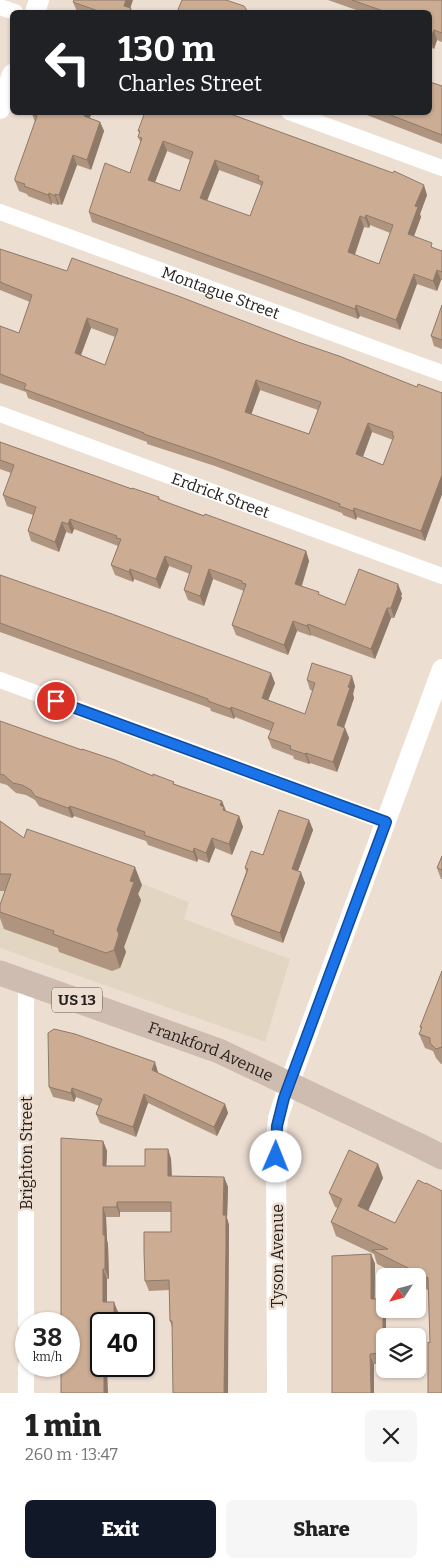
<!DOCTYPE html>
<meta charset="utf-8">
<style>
body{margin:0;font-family:Bitter,serif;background:#f6f6f6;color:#222;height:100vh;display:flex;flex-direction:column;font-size:19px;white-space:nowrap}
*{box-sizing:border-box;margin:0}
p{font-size:16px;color:#767676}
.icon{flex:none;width:28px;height:28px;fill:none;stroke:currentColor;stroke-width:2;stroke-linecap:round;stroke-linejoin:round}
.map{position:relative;height:1393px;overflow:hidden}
.side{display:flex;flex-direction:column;background:#fff;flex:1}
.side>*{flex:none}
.banner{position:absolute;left:10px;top:10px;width:422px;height:105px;border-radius:8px;box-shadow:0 1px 4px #0004;background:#202124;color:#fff;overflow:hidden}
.needle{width:32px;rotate:234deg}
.fabs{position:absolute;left:376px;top:1268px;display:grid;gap:10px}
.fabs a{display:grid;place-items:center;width:50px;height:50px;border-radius:8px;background:#fff;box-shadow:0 1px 4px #0004;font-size:25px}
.speed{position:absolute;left:15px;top:1312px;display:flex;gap:10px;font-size:25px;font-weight:700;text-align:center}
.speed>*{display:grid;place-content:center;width:65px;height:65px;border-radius:50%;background:#fff;box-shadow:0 1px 4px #0004;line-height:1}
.speed small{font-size:12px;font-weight:400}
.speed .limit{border:2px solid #111;border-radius:8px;background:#fff;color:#111}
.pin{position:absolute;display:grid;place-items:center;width:42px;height:42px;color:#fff;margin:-21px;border:2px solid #fff;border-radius:50%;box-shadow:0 1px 5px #0007}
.me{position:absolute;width:55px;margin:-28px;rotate:1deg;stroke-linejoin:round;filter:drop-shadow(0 0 4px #0008)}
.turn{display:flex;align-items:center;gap:18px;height:105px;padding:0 25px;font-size:22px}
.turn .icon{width:65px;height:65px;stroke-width:2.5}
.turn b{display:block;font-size:35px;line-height:42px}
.round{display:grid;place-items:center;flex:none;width:52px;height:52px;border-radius:8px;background:#f6f6f6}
.summary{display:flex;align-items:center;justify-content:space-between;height:85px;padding:0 25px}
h1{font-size:30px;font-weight:800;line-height:38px}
.action{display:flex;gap:10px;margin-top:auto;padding:10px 25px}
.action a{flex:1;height:58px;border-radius:8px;background:#111827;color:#fff;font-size:20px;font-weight:800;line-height:58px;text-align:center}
.action a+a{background:#f6f6f6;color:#222}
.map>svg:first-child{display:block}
</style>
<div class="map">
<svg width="442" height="1393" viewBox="0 0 442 1393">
<rect width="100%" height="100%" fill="#edded2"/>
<polygon fill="#e2d5c2" points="0,829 189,902 184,919 290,959 265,1042 0,948"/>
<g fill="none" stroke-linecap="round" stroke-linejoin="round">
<g stroke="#fff" stroke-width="16">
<polyline points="0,7 15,12"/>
<polyline points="289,112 442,168"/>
<path id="s1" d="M0,212l442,161"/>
<path id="s2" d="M0,414l442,162"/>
<polyline points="0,680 386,822"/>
<polyline points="26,982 26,1324"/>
<polyline points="26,1366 26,1393"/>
</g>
<g stroke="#fff" stroke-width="20">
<polyline points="35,12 39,0"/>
<polyline points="0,109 12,74"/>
<polyline points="277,1393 276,1141 278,1118 289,1084 442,669"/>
</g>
<path stroke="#cfbcb1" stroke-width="25" id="s3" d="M0,973l219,78 199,94 24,12"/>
</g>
<g fill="#af957f" fill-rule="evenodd">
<polygon points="328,0 442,0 442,42 437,40 434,49 430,47 430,12 362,12"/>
<polygon points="73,2 131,8 132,12 77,12"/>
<polygon points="442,86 442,144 359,112 430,112"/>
<polygon points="32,114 90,118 100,122 104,131 91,170 77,165 62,205 59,204 58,205 52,203 52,205 28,196 27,194 19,191 15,181 35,122"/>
<path d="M138,131l289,64 -7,19 1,3 -7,19 20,13 8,2v29h-1l-4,11 -20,-7 -17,46 -40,-14 -2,3 -266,-97 -3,-10 41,-39 11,-30 -3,-6 2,-3zM167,151l23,9 -10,31 -25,-9zM219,170l41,15 1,2 -11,29 -43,-15zM370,225l20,8 -11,31 -24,-9 9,-28 5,1z"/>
<path d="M0,249l417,138 25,6v101l-17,47 -68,-24 -1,3 -13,-5 -1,-2 -19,-7 -108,-40 -68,-22v-2l-119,-44 -2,-6 -26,-9v-57l19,7 11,-31 -30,-12zM91,328l24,9 -10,28 -24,-10zM260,390l58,20 -9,24 -58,-20zM372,432l21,8 -10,25 -20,-8z"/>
<polygon points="442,305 442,349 434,346 431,336"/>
<polygon points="0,442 132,489 159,497 160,500 306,551 309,561 302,586 320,595 345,605 402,594 401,596 402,598 394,618 391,618 375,659 311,635 311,636 297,631 288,655 236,635 232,625 244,591 213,579 204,606 188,600 184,590 190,574 169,566 160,589 134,579 133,582 115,575 111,565 118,546 74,529 72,534 66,532 59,552 31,541 28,531 33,515 7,506 3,495 11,473 0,469"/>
<polygon points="0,575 275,683 268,700 305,714 313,691 310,690 307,680 355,686 353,694 354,698 344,728 345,728 349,738 337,772 310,763 309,764 294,759 293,756 272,748 268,738 271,731 235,717 234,719 211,711 210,708 0,632"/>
<polygon points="0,721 222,801 226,811 239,816 243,827 232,855 215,848 209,863 198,859 197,862 148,845 146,841 74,816 72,818 39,806 35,800 26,795 16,793 7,785 0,783"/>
<polygon points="309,820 313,830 298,871 305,883 283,943 235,925 231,915 246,872 245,868"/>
<polygon points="0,821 24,838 142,885 138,894 141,900 124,947 126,952 120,968 112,971 59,952 58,948 4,929 0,918 0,905 5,891 0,891"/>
<polygon points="442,856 442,879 441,879 437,868"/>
<polygon points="442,971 442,1064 441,1064 436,1058 433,1051 425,1048 419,1034 421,1030 420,1027"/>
<polygon points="158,1072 158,1073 225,1104 228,1113 217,1136 148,1103 136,1137 100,1123 96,1114 99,1106 76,1097 74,1102 53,1097 49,1087"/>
<polygon points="103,1141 107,1151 106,1166 145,1166 168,1149 171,1159 172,1176 224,1177 228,1187 227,1218 229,1225 227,1383 172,1327 170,1321 169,1290 149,1291 145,1281 171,1232 171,1212 120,1212 120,1217 106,1217 107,1240 108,1245 109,1279 107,1279 107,1302 118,1312 118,1324 101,1324 101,1366 61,1393"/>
<polygon points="378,1164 383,1178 368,1210 395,1223 426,1184 430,1343 428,1290 418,1284 418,1276 402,1276 377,1264 374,1254 336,1236 331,1222 338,1208 335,1207 329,1193"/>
<polygon points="371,1254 375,1264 375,1299 385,1306 386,1310 385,1364 374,1364 332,1258"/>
</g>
<g fill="#8f7968">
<polygon points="126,0 133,0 129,12 124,6"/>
<polygon points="434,30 437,40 434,49 430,38"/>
<polygon points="85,112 92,112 87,126 84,116"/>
<polygon points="100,122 104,131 91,170 87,160"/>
<polygon points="163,141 167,151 152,190 148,180"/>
<polygon points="73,155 77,165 62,205 59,195"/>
<polygon points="215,160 219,170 204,208 200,198"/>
<polygon points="424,185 427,195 420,214 421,217 411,244 408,234 415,206"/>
<polygon points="49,193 52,203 52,205 48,195"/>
<polygon points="55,194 59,204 58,205 55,196"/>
<polygon points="366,215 370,225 369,228 365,218"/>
<polygon points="360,216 364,227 352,262 348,252"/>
<polygon points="437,270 441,280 437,291 433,281"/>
<polygon points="414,274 417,284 400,330 396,320"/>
<polygon points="356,305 360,316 358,319 355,309"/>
<polygon points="87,318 91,328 78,363 75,353"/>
<polygon points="256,380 260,390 249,421 245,412"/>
<polygon points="368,423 372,432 360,464 356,454"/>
<polygon points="442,475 442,494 425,541 421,531"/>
<polygon points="354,508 357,517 356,520 353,511"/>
<polygon points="70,519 74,529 72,534 68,524"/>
<polygon points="62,522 66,532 59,552 55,542"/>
<polygon points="306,551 309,561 299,594 295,584"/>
<polygon points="165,556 169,566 160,589 156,579"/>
<polygon points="130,569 134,579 133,582 129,572"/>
<polygon points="209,569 213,579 204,606 200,596"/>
<polygon points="398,584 402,594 401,596 402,598 394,618 391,608"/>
<polygon points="387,608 391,618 375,659 371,649"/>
<polygon points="293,621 297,631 288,655 284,645"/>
<polygon points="308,624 311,635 311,636 307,626"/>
<polygon points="271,673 275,683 265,708 262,698"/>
<polygon points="352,676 355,686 353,694 354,698 341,735 337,725"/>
<polygon points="231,707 235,717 234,719 230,709"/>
<polygon points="345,728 349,738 337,772 333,762"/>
<polygon points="306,753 310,763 309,764 305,754"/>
<polygon points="222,801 228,817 226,821 220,805"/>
<polygon points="70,806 74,816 72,818 68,808"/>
<polygon points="239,816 243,827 232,855 229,844"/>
<polygon points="309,820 313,830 295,879 292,869"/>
<polygon points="212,838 215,848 209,863 206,853"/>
<polygon points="194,848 198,859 197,862 193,852"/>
<polygon points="135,867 142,885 138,894 141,900 124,947 126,952 120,968 114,950 117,930 130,881"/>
<polygon points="301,872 305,883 283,943 280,933"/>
<polygon points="155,1062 158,1072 156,1079 152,1070"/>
<polygon points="72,1088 76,1097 74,1102 71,1093"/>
<polygon points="144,1094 148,1103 136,1137 133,1127"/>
<polygon points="225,1104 228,1113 217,1136 214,1127"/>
<polygon points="103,1141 107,1151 106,1176 103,1166"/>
<polygon points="168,1149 171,1159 172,1186 168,1176"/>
<polygon points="378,1164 383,1178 364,1220 358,1206"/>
<polygon points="224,1177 228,1187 227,1218 229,1225 228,1393 224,1393 223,1215"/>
<polygon points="117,1202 120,1212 120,1217 117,1207"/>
<polygon points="103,1207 106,1217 107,1240 108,1245 109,1279 105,1269"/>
<polygon points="371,1254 375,1264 374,1309 371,1299"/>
<polygon points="103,1269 107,1279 107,1312 103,1302"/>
<polygon points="383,1299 385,1306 385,1309 386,1310 386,1336 385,1336 385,1360 383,1353"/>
<polygon points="114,1302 118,1312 118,1324 114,1324"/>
<polygon points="370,1354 374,1364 374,1393 371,1393"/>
<polygon points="104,1366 107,1366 108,1393 104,1393"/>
</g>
<g fill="#ccad94" stroke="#8f7968" fill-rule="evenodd">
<polygon points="74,0 126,0 124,6 131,8 129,12 101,12 73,2"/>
<polygon points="182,0 226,0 244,6 248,12 177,12"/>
<polygon points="352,0 442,0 442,33 434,30 430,38 430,12 386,12"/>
<polygon points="430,82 442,86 442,135 383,112 430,112"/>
<polygon points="33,112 85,112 84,116 100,122 87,160 73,155 59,195 55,194 55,196 49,193 48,195 24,186 25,184 15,181 15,178 37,116 32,114"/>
<path d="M145,112h80l168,61 1,-2 30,14 -9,21 3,1 -10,27 24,9 -1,4 11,4v21l-5,-2 -4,11 -19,-7 -18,46 -40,-15 -1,4 -266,-97 16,-49 25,10 12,-35 -4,-1 2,-6h-2zM163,141l30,11 -13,39 -32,-11zM215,160l44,16 -1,4 5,2 -13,34 -50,-18zM366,215l27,10 -14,39 -31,-12 12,-36 5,2z"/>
<path d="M0,249l67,22 5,-13 106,38 120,46 41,14 78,31 1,-3 24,9v82l-21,56 -67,-23 -1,3 -14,-5 1,-2 -21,-8 -108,-39 -67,-23v-1l-120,-44 2,-5 -26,-10v-48l19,7 13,-38 -32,-13zM87,318l31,11 -13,36 -30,-12zM256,380l65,22 -12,32 -64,-22zM368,423l25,9 -1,3 2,1 -11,29 -27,-11z"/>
<polygon points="442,305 442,340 431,336"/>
<polygon points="0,442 132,489 132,488 159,497 158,499 204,516 205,514 306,551 295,584 319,592 318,594 345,605 359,569 398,584 397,587 398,588 391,608 387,608 371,649 308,624 307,626 293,621 284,645 232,625 246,584 242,583 242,581 209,569 200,596 184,590 192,566 165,556 156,579 130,569 129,572 111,565 121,539 116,538 117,536 70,519 68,524 62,522 55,542 28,531 36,507 3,495 14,465 0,460"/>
<polygon points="0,575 112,614 271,673 262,698 305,714 315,683 307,680 312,663 352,676 348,687 350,688 337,725 345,728 333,762 306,753 305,754 290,749 291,746 268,738 274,723 231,707 230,709 208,701 208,699 0,623"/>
<polygon points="0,721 82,750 82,749 115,760 153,776 153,774 174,782 173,784 222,801 220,805 224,807 223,810 239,816 229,844 212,838 206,853 194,848 193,852 144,835 145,832 70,806 68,808 35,796 31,790 22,785 13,783 4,775 0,774"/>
<polygon points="279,810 309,820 292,869 301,872 280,933 231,915 248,869 245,868 251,851 263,855"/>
<polygon points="0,821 24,838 27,829 135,867 130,881 134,882 117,930 119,934 114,950 106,953 53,934 54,931 0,912 0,905 11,874 0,874"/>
<polygon points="442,856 442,870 437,868"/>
<polygon points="442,971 442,1047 436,1049 430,1043 430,1038 419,1034 422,1027 420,1027"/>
<polygon points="54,1029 75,1034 155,1062 152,1070 225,1104 214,1127 144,1094 133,1127 96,1114 102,1099 72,1088 71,1093 49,1087 48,1033"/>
<polygon points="61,1138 103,1141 103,1166 145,1166 145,1149 168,1149 168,1176 224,1177 223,1215 226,1215 226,1248 224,1393 173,1393 172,1321 170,1321 169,1280 145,1281 144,1252 144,1232 171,1232 171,1202 117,1202 117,1207 103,1207 103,1235 105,1235 105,1269 103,1269 103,1302 114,1302 114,1324 101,1324 101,1366 104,1366 104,1393 61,1393 61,1366 69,1366 69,1324 61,1324"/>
<polygon points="349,1150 378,1164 358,1206 395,1223 418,1180 426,1184 426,1183 442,1191 442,1393 428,1393 428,1342 430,1343 428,1278 372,1250 388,1249 331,1222 342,1199 329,1193"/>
<polygon points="371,1254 371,1299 383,1299 383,1353 370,1354 371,1393 332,1393 332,1256"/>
</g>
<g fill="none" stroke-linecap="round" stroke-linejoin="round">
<g stroke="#114b97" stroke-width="12">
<polyline id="route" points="56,701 386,822 284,1098 277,1126 276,1157"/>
</g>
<use href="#route" stroke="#1a73e8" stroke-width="9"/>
</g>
<g text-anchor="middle" stroke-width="5" stroke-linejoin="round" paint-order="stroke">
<rect fill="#edded2" stroke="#625a53" stroke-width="1" x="52" y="987.5" width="50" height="25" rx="4"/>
<g font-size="15" font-weight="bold" fill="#27211d">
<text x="77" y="1005">US 13</text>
</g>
<g font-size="16" fill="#27211d" stroke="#edded2">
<text dy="6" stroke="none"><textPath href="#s1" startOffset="235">Montague Street</textPath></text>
<text dy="6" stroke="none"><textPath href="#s2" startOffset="235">Erdrick Street</textPath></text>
<text dy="6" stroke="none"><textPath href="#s3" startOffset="225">Frankford Avenue</textPath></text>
<text transform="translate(26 1153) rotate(-90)" y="6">Brighton Street</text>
<text transform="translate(277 1256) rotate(-90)" y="6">Tyson Avenue</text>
</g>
</g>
</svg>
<div class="fabs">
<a><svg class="needle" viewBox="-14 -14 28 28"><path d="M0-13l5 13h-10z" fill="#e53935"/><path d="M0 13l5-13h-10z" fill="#767676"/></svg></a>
<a><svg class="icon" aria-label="layers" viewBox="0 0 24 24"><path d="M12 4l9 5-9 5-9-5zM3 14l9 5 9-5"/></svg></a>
</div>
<div class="speed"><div>38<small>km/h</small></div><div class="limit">40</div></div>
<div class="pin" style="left:56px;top:701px;background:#d93025"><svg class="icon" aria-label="arrive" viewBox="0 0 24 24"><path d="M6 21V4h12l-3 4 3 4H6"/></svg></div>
<svg class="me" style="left:276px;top:1157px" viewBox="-20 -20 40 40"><circle r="19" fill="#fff"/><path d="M0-13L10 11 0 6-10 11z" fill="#1a73e8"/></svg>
<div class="banner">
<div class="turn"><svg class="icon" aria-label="left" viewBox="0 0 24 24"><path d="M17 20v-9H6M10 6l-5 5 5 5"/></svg><div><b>130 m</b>Charles Street</div></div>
</div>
</div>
<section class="side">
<div class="summary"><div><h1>1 min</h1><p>260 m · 13:47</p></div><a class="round"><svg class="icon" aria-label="close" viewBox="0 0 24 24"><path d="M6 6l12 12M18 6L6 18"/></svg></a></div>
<div class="action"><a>Exit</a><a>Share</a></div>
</section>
